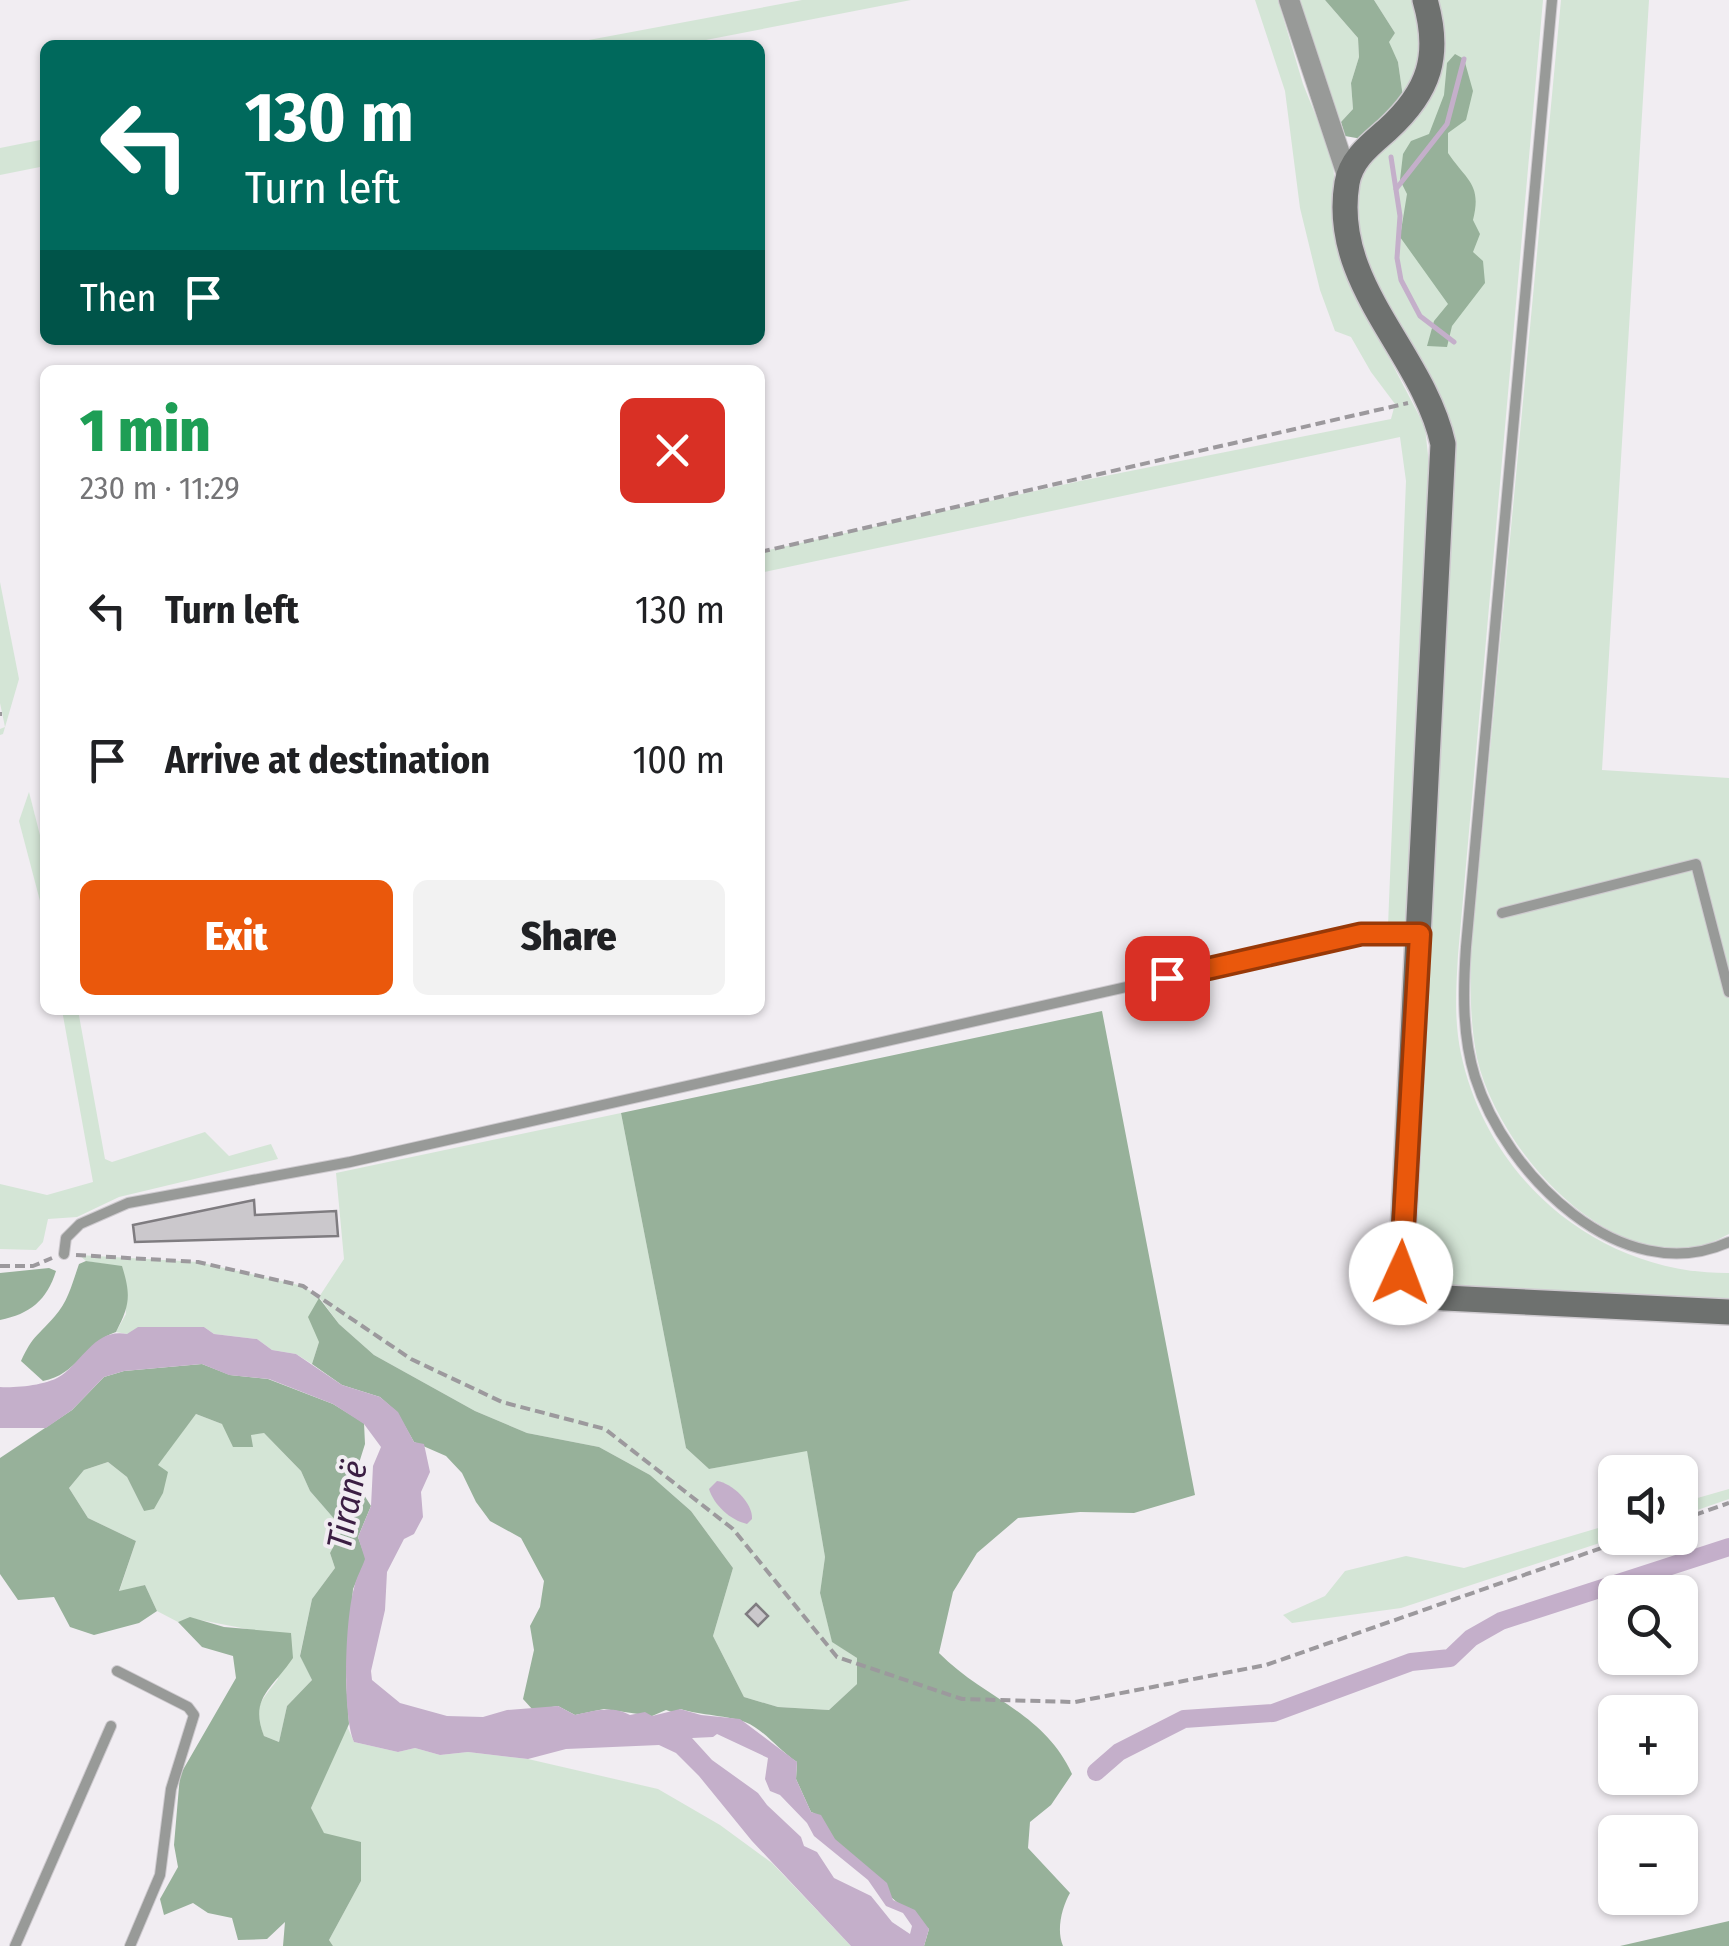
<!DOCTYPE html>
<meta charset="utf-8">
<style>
body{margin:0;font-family:"Fira Sans Condensed",sans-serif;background:#f2f2f2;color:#202124;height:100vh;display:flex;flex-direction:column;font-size:38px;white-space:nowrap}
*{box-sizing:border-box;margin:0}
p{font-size:32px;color:#757577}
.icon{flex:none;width:55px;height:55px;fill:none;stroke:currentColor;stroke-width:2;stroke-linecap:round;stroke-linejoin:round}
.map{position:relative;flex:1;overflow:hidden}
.side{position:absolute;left:40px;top:365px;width:725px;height:650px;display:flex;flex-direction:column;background:#fff;border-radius:15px;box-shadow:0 2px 8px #0004}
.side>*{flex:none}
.hud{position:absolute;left:40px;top:40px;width:725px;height:305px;border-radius:15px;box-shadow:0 2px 8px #0004;background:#00695c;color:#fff;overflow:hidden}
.buttons{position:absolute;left:1598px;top:1455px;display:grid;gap:20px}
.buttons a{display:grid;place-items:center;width:100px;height:100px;border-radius:15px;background:#fff;box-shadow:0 2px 8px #0004;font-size:50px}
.pin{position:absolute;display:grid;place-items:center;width:85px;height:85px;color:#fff;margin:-42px;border-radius:20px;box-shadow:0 5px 15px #0006}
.me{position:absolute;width:110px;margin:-55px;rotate:2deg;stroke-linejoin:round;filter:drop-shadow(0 0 8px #0008)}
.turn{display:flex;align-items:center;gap:35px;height:210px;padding:0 40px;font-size:45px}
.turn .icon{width:130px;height:130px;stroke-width:2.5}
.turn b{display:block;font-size:70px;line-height:85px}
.then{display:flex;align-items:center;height:95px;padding:0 40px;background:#0003;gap:20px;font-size:38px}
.round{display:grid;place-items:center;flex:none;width:105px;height:105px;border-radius:15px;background:#f2f2f2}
.head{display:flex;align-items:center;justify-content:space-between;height:170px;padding:0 40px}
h1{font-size:60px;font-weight:800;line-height:75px;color:#1e9e55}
.primary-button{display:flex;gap:20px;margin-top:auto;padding:20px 40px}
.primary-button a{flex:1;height:115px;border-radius:15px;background:#ea580c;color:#fff;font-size:40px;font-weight:800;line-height:115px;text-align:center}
.primary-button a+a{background:#f2f2f2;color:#202124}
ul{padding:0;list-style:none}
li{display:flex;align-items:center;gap:30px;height:150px;padding:0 40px}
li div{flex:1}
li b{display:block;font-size:38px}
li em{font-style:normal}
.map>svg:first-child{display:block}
</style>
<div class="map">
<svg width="1729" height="1946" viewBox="0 0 1729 1946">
<rect width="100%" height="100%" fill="#f1edf2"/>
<g fill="#d4e5d6">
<polygon points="802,0 911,0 680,45 562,45"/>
<polygon points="1255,0 1278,0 1303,84 1333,158 1337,235 1345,273 1425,427 1430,474 1408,923 1388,926 1406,481 1400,437 760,573 760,552 1080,481 1391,419 1395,404 1371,372 1351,337 1335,331 1320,290 1300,208 1285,91"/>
<polygon points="1300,0 1325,0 1358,38 1359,57 1351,83 1353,109 1341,122 1325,82"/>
<polygon points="1374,0 1414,0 1422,49 1404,104 1398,62 1388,42 1395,33"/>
<path d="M1433,0h110l-85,955c-2,34 -4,66 3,99 27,126 138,220 268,219v30l-304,-17 -13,-11 41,-814 -84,-179 -14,-65 7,-45 55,-59z"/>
<path d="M1561,0h88l-47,770 127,8v456c-13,7 -29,14 -44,15 -94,6 -189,-107 -208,-191 -7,-35 -7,-72 -6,-107z"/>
<polygon points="45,139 45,166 0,175 0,148"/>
<polygon points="0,582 19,679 3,734 0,735 0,729 5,727 0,703"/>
<polygon points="29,792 45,855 45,920 19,821"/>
<polygon points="62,1010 78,1010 105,1159 112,1162 205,1132 229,1156 271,1144 278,1159 119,1197 77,1217 48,1219 43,1242 36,1250 0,1249 0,1184 47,1195 93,1182"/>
<polygon points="621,1113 686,1448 709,1469 807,1450 825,1557 820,1593 832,1641 857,1658 857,1684 829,1710 778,1707 744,1697 713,1636 733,1568 691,1511 650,1475 599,1447 527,1433 475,1411 374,1355 339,1324 320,1298 319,1342 312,1364 296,1354 272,1350 257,1339 214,1334 204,1327 157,1328 127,1334 116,1332 126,1314 122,1267 86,1261 79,1255 198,1262 303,1286 319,1297 344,1259 336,1173"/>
<path d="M196,1414l26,10 30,23 -1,-13 13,-1 37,38 9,20 34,39 -14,23 5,15 -23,31 -12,56 12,25 -25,26 -8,36 -15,-6c-12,-30 -4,-33 14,-57l-26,-49 -62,-12 -12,4 -21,-11 -12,-26 -26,7 17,-51 -48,-23 -19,-30 15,-18 24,-8 19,15 17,34 13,-46z"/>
<polygon points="1729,1489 1729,1499 1680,1516 1680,1503"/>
<polygon points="1615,1523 1615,1538 1401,1608 1292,1623 1283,1615 1325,1596 1345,1571 1406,1556 1464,1568"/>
<polygon points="347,1726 354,1742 398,1752 415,1748 440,1755 468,1752 528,1759 658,1789 720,1825 772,1863 851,1946 333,1946 329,1940 361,1881 324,1834 311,1808"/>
</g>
<g fill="#97b19a">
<polygon points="1325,0 1374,0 1395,33 1389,42 1398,62 1404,104 1362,139 1345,136 1341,122 1353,109 1351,83 1359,57 1358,38"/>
<path d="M1455,54l9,5 9,32 -7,29 -18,13v20c19,28 34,31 25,67l7,14 -7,18 10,9 2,22 -33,43 -5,21 -20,-1 7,-25 14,-17 -48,-67 7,-43 -7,-14 3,-26 8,-13 18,-7 15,-39 3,-32z"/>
<path d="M1102,1011l93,484 -61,18 -54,-1 -62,6 -41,35 -24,39 -14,61c44,45 105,59 133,121l-21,31 -21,17 -2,26 42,45c-8,14 -14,37 -7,53h-139l5,-17c-33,-26 -65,-56 -93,-88 -9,-11 -11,-24 -25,-29l-15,-33 1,-17c-19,-12 -32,-32 -52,-40 -15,-6 -45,-7 -65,-13l-5,4 -9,-3 -14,6 -48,-7 -29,6 -17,-9 -25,4 -10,-11 11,-49 -4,-24 10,-19 4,-26 -23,-43 -31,-17 -14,-19 -14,-29 -16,-17 -32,-14 -17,-30 -17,-15 -38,-12 -30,-21 7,-22 -11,-25 11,-19 20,26 35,31 101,56 52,22 72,14 51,28 41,36 42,57 -20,68 31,61 34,10 51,3 28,-26v-26l-25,-16 -12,-49 5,-36 -18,-106 -98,18 -23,-21 -65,-335z"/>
<path d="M86,1261l36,5c9,29 8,39 -6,66 -32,11 -39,43 -73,49l-22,-20c12,-26 17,-25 34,-45 13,-14 18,-35 24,-52z"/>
<path d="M49,1268l7,3c-9,29 -26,43 -56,49v-47z"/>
<path d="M202,1364l28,11 38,4 65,25 31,19 1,21 -11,35 17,27 -13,31 8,22 -13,30 -7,91 3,44 -38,84 13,25 37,9v39l-32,59 4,6h-50l2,-24 -18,17 -29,1 -6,-22 -24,-5 -15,-10 -29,12 -4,-16 18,-32 -4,-22 6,-70 56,-97 -3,-22 -31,-9 -24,-25 12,-5 34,10 67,6 2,25c-21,31 -44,40 -29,78l15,6 8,-36 25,-26 -12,-24 12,-57 23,-31 -5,-15 13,-24 -33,-38 -9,-20 -37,-38 -13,2 2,12h-20l-11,-23 -26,-10 -38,51 10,7 -5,21 -9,16 -10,2 -17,-34 -19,-15 -24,8 -15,18 19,30 48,23 -17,50 26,-6 12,26 -18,12 -45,12 -24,-8 -16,-30 -36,3 -18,-26v-116l72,-48 32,-33 20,-6z"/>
<polygon points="1729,1921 1729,1946 1620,1946"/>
</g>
<g fill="#c4afca" fill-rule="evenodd">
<path d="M138,1327h66l10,7 43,5 15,11 24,4 46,31 38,12 18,15 16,30 10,2 6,28 -9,20 2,25 -9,17 -10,5 -17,33 -2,38 -14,61 1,9 28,23 47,13 36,1 24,-7 51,-4 17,9c19,-4 37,-10 55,0l15,-3 7,4 28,-7 21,6 39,4 57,43 -1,17 15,33 10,3 14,24 52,44 6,17 22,10 14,19 -5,17h-73l-99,-105 -53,-65 -23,-23 -17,-8 -93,4 -38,10 -60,-7 -28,3 -25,-7 -17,4 -44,-10c-12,-28 -9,-122 0,-154 2,-10 8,-20 11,-29l-7,-22 13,-31 2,-40 8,-19 -17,-23 -31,-20 -64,-25 -40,-4 -27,-11 -78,7 -20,6 -32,33 -26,18h-46v-41c17,1 49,-2 62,-12 22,-16 34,-47 65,-41zM717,1734l51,24 -3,21 5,12 10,4 27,28 7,13 54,44 18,26 17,7 9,13 -2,8 -18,-12 -21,-26 -37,-18 -17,-26 -13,-6 -3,-9 -34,-32 -9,-12 -46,-33 -20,-22 21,-1z"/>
<path d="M717,1481c15,2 36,22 35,38l-5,5c-17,-4 -33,-19 -38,-35z"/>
</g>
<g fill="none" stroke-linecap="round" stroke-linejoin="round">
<g stroke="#c4afca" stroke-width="5">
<polyline points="1391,157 1400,216 1397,258 1401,280 1420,316 1454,342"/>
<polyline points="1396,189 1447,124 1464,59"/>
</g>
<polyline stroke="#c4afca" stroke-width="18" points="1096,1772 1119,1752 1184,1719 1273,1713 1411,1662 1450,1658 1471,1638 1501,1621 1729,1547"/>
</g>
<g fill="#cbc8cc" stroke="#7f7c80" stroke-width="2.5">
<polygon points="254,1200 255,1215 336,1211 338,1236 135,1242 133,1225"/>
<polygon points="756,1604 768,1616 758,1626 746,1614"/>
</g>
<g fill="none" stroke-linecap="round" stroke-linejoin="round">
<g stroke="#cecacf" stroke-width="12">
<g id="lane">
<path d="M1552,0l-86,947c-3,44 -4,88 9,130 30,96 146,214 254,165"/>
<polyline points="1502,913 1696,864 1729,992"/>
<polyline points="64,1254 66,1238 80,1224 128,1203 350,1162 1361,934 1415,933"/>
<polyline points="117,1671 188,1707 194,1715 171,1789 160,1875 130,1946"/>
<polyline points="15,1946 111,1726"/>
</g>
</g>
<g stroke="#cecacf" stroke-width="22">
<polyline id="street" points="1289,0 1348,178"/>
</g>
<g stroke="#cecacf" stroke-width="28">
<path id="secondary" d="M1425,0c16,55 5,91 -38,130 -17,15 -36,29 -40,53 -17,102 76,169 96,261l-42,829c9,21 22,23 44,25l284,14"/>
</g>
<g stroke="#9c999d" stroke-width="4" stroke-dasharray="10 5" stroke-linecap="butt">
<polyline points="760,552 1408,403"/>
<polyline points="0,714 2,714"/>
<polyline points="76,1255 198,1262 303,1286 411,1359 502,1402 605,1429 733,1529 837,1657 962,1699 1075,1702 1266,1665 1630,1538"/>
<polyline points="0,1266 33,1266 52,1258"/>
<polyline points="1680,1520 1729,1503"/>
</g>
<use href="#lane" stroke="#989a98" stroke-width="10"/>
<use href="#street" stroke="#989a98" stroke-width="20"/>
<use href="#secondary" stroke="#6e716f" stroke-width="25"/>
</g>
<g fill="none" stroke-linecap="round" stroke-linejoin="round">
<g stroke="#983908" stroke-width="25">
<polyline id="route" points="1167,978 1361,934 1420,934 1401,1273"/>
</g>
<use href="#route" stroke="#ea580c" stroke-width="18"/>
</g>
<g text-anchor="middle" stroke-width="8" stroke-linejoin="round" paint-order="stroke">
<g font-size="35" font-style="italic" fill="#3b1e43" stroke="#f1edf2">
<text transform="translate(347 1505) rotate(-79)" y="12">Tiranë</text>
</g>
</g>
</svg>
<div class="buttons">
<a><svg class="icon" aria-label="sound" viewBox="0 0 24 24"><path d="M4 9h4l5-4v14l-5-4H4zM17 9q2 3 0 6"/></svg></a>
<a><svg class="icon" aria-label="search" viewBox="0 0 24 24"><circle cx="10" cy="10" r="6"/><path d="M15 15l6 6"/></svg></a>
<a>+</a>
<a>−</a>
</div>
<div class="pin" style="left:1167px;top:978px;background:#d93025"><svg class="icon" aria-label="arrive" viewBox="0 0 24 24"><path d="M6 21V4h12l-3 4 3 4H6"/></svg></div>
<svg class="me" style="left:1401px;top:1273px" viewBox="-20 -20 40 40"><circle r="19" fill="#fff"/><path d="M0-13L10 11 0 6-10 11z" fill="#ea580c"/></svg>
<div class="hud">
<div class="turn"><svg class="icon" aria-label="left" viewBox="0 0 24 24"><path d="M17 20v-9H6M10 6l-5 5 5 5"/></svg><div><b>130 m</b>Turn left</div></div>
<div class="then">Then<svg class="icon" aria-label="arrive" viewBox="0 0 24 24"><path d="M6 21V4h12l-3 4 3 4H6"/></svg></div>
</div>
<section class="side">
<div class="head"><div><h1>1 min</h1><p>230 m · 11:29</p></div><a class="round" style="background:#d93025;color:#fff"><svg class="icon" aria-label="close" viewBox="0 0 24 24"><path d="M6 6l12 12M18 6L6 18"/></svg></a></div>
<ul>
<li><svg class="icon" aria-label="left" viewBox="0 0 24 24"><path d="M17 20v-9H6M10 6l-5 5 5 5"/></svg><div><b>Turn left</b></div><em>130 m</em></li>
<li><svg class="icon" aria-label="arrive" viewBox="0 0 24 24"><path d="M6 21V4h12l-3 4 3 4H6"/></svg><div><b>Arrive at destination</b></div><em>100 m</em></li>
</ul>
<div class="primary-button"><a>Exit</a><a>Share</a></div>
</section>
</div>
